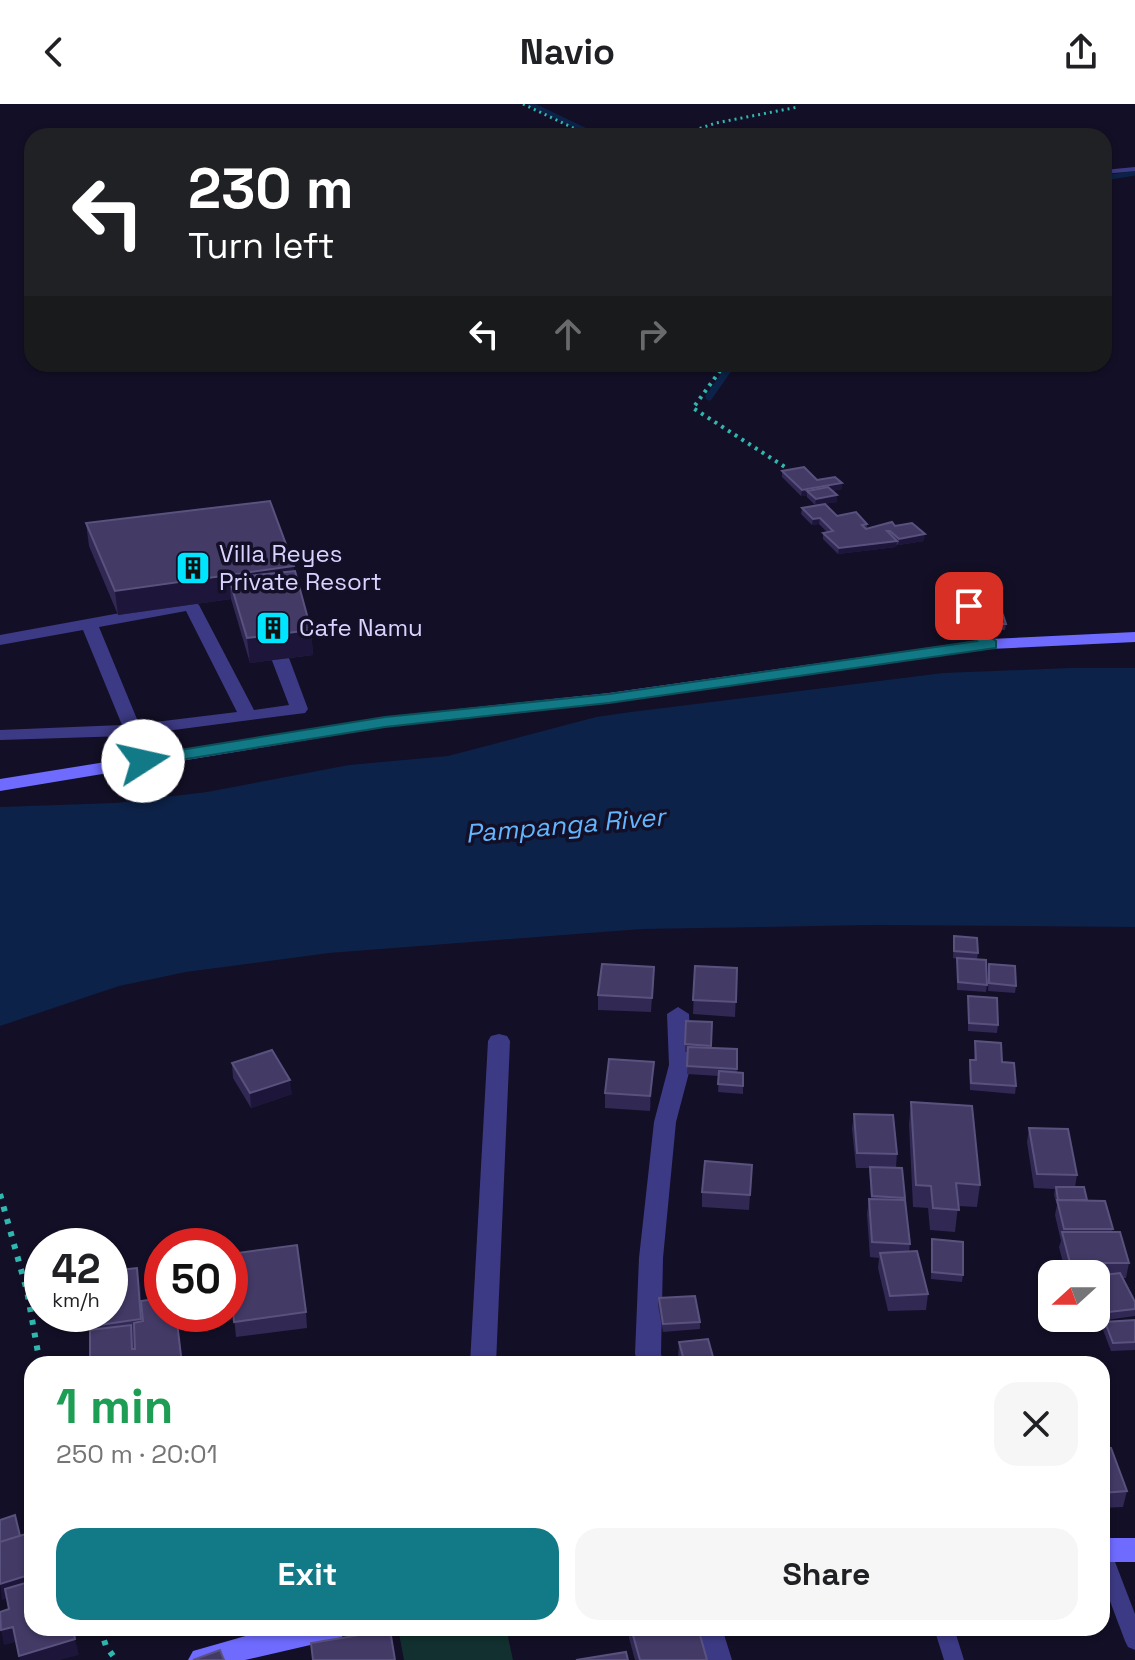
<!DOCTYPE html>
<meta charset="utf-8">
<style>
body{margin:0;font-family:"Space Grotesk",sans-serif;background:#f6f6f6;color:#202124;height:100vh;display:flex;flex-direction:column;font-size:30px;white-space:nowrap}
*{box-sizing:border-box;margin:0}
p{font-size:26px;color:#757577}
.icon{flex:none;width:44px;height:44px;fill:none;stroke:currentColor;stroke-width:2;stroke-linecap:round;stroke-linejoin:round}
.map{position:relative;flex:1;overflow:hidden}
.panel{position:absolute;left:24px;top:1252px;width:1086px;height:280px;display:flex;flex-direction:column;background:#fff;border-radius:24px;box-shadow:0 2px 6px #0004}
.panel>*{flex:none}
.top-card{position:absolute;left:24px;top:24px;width:1088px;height:244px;border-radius:24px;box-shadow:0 2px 6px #0004;background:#202124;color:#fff;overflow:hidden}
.needle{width:52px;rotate:249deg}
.buttons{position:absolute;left:1038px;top:1156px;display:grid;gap:16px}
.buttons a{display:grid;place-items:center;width:72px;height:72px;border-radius:16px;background:#fff;box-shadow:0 2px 6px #0004;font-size:40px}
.speed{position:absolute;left:24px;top:1124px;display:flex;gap:16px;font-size:40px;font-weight:700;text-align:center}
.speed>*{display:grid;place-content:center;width:104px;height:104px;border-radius:50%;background:#fff;box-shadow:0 2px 6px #0004;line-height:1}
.speed small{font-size:20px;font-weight:400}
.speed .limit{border:12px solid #d22;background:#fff;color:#111}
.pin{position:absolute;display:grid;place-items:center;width:68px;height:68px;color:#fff;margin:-34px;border-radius:16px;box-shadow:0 4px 12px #0006}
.me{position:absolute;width:88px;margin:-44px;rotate:80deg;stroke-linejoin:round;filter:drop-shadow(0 0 6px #0008)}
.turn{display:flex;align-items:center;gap:28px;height:168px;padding:0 32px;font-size:36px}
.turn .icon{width:104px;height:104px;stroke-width:2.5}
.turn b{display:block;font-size:56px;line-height:68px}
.lanes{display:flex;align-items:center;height:76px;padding:0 32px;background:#0003;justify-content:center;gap:40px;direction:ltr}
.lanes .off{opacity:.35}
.round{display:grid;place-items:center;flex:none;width:84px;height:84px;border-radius:24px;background:#f6f6f6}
.head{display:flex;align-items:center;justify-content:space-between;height:136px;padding:0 32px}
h1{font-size:48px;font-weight:600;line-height:60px;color:#1e9e55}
.button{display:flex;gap:16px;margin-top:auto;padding:16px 32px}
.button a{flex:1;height:92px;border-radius:24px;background:#127987;color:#fff;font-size:32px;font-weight:600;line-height:92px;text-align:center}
.button a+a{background:#f6f6f6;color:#202124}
header{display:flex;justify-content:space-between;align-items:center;height:104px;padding:0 32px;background:#fff;font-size:36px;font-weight:600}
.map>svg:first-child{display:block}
</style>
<header><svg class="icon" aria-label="back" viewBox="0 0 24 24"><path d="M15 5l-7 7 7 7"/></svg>Navio<svg class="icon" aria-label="share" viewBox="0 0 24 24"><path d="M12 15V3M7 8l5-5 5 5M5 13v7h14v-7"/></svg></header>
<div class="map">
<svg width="1135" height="1556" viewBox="0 0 1135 1556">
<rect width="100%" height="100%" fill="#130f26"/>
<polygon fill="#12302f" points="398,1524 506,1524 513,1556 404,1556"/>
<polygon fill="#0c2248" points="1070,564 1135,564 1135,823 873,821 642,825 329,849 186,868 119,882 0,922 0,703 115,699 207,688 349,661 448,652 596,613 631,608 943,569"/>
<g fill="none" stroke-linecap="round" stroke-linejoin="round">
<g stroke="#0c2248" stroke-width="5">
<polyline points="530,0 597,32"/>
<polyline points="1104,74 1135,69"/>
</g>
<polyline stroke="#0c2248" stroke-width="7" points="709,293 732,260"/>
<g stroke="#2fb8b0" stroke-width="3" stroke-dasharray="2 4" stroke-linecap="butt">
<polyline points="523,0 590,32"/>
<polyline points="677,32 716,19 798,3"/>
</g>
<polyline stroke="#2fb8b0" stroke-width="4" stroke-dasharray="3 5" stroke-linecap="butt" points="725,260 693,304 785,363"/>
<g stroke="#2fb8b0" stroke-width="6" stroke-dasharray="5 8" stroke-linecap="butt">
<polyline points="0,1090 27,1187 40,1260"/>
<polyline points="100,1524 106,1542 116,1556"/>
</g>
<g fill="#3d3a85" fill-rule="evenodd">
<polygon points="1135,63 1135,67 1104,70 1104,66"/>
<polygon points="1102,1442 1109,1444 1112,1450 1135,1510 1135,1546 1128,1543 1125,1537 1102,1476"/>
<polygon points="934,1524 954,1524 964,1556 944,1556"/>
</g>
<g fill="#3d3a85" fill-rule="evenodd">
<polygon points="966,485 974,490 982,526 999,540 996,544 984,544 966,528 958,490"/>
<path d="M191,496l8,5 55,105 35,-5 -18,-47 9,-5 9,5 19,51 -3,4 -162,21 9,27 -9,6 -9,-6 -8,-25 -126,4v-10l122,-5 -39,-95 -83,15v-10zM186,507l51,101 -98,12 -40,-97z"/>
<polygon points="678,903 689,910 691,961 676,1018 663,1154 661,1250 664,1260 638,1260 635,1250 639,1154 654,1018 669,961 667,910"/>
<polygon points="499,930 507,932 510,937 496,1260 470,1260 488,937 491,932"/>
<polygon points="694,1524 722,1524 732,1556 702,1556"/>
</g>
<g fill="#6f6bff" fill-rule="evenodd">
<polygon points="1135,528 1135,538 990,545 609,599 385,623 0,687 0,675 385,613 609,589 990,535"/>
<rect x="1102" y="1434" width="33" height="24"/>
<polygon points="273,1524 346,1524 342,1533 332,1536 245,1556 188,1556 193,1547"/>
</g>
</g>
<g fill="#312854">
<polygon points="782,367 817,376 842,379 842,385 832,387 837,398 815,401 807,393 807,392 801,392 782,373"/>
<polygon points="802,404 867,420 867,425 895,422 924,437 898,441 897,440 896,443 838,450 823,435 823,429 827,428 819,420 812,421 801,410"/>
<polygon points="86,419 294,467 311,526 313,551 250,559 231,495 118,511 89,442"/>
<polygon points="979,486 1000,499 999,505 1006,520 1005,526 986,526 982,511 983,505 979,493"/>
<polygon points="954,832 978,849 977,855 987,881 986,888 957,886 957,855 953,854"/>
<polygon points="989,860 1016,882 1015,889 988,887"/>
<polygon points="695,862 737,864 735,913 693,910"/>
<polygon points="654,863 651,908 598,906 598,891"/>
<polygon points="968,892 998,921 997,929 968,927"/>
<polygon points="686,917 712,918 710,944 737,945 737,968 743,969 743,990 718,988 719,972 687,970 688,948 685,948"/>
<polygon points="975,937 1002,958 1016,982 1015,990 970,986 969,963 970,956 974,956"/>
<polygon points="232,959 292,990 251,1004 233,974"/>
<polygon points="653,973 650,1007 605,1004 605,989"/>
<polygon points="911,998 980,1081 977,1103 958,1102 955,1128 930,1126 928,1104 913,1103 909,1020"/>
<polygon points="854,1010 897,1050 896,1063 905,1094 910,1140 909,1148 928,1190 926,1206 888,1207 878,1164 879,1154 870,1153 867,1110 869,1095 871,1095 869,1064 856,1064 852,1025"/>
<polygon points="1029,1024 1077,1071 1075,1083 1113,1125 1112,1128 1129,1159 1126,1174 1123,1174 1135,1198 1135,1212 1099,1217 1096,1211 1096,1170 1066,1170 1059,1143 1061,1137 1055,1111 1057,1101 1054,1091 1055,1085 1034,1084 1027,1038"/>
<polygon points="752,1061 749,1106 702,1103 702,1088"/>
<polygon points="932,1135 963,1171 962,1178 931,1175"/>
<polygon points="230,1173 306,1208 307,1224 236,1233"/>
<polygon points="140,1179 142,1217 162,1210 197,1210 177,1212 182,1260 90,1260 92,1222"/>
<polygon points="659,1194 700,1218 700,1225 663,1228 658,1202"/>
<polygon points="1135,1216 1135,1246 1111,1247 1103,1226 1105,1218"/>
<polygon points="679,1238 715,1260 680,1260 678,1254"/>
<polygon points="1102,1344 1127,1387 1123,1403 1102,1404"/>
<polygon points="629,1524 698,1524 707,1556 635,1556 629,1534"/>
</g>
<g fill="#1d163a">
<polygon points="842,379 842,385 811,391 807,387 807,392 801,392 802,386"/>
<polygon points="837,391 837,398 815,401 816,395"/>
<polygon points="820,414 819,420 812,421 813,415"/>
<polygon points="925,430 924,437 898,441 899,435"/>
<polygon points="897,437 896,443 838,450 839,444"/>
<polygon points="294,462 296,485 229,474 231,495 118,511 115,487"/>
<polygon points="311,526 313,551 250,559 247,534"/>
<polygon points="654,958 653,973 650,1007 650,992"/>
<polygon points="290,976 292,990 251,1004 250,989"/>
<polygon points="137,1164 140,1179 143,1230 141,1215"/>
<polygon points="32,1470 32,1487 2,1496 0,1480"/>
<polygon points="13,1523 16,1538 4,1541 1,1526"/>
<polygon points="75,1535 79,1551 60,1556 20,1556 19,1552"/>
</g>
<g fill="#433a66" stroke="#5a527e" stroke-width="2">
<polygon points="804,363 817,376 835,373 842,379 802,386 782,367"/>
<polygon points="828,383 837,391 816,395 807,387"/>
<polygon points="270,397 294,462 115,487 86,419"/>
<polygon points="825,400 837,412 856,408 867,420 862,421 866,425 892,418 895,422 912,419 925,430 899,435 890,427 887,427 897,437 839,444 823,429 833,427 820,414 813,415 802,404"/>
<polygon points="295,467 311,526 247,534 229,474"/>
<polygon points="979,486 996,487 1000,499 983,499"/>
<polygon points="983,504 1001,505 1006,520 987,520"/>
<polygon points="954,832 977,834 978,849 954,847"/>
<polygon points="957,854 986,856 987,881 958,878"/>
<polygon points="602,860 654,863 652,894 598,891"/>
<polygon points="989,860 1015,862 1016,882 989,879"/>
<polygon points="695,862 737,864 736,898 693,896"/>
<polygon points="968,892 997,894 998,921 969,919"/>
<polygon points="686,917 712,918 711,942 685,940"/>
<polygon points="975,937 1001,939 1002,958 1014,959 1016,982 971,979 970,956 976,956"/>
<polygon points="688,943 737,945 737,965 687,962"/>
<polygon points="272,946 290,976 250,989 232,959"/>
<polygon points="609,955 654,958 650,992 605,989"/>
<polygon points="719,967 743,969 743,982 718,980"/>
<polygon points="911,998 972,1002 980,1081 956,1079 959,1106 933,1104 931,1082 916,1081"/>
<polygon points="854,1010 893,1011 897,1050 857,1049"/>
<polygon points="1029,1024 1068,1025 1077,1071 1037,1070"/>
<polygon points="705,1057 752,1061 750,1091 702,1088"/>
<polygon points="870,1063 902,1064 905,1094 872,1092"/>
<polygon points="1056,1083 1084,1083 1087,1096 1058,1096"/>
<polygon points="869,1095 905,1096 910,1140 872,1138"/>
<polygon points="1057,1096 1105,1097 1113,1125 1064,1125"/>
<polygon points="1062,1128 1120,1128 1129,1159 1070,1159"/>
<polygon points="932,1135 963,1138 963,1171 932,1168"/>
<polygon points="297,1141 306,1208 234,1218 230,1173 230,1150"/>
<polygon points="917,1147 928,1190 890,1192 880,1149"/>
<polygon points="137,1164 141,1215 92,1222 92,1210 110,1210 110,1167"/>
<polygon points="1120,1169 1135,1198 1135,1205 1100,1209 1096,1201 1096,1172"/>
<polygon points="695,1192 700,1218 663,1220 659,1194"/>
<polygon points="162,1194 162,1210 176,1210 182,1260 90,1260 90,1226 131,1221 132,1245 135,1245 134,1219 143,1217 141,1197"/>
<polygon points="1135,1216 1135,1238 1113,1239 1105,1218"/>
<polygon points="708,1235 715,1260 685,1260 679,1238"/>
<polygon points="1102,1344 1111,1344 1127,1387 1102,1389"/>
<polygon points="15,1411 20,1432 0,1438 0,1416"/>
<polygon points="32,1428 32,1470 0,1480 0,1438"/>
<polygon points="32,1477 32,1524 73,1524 75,1535 19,1552 13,1523 1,1526 0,1508 9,1505 5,1485"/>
<polygon points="631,1524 698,1524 707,1556 640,1556"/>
<polygon points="390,1526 395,1556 313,1556 311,1539"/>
<polygon points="220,1546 224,1556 193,1556"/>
<polygon points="626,1548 628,1556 576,1556"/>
</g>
<polygon fill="#127987" stroke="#0c4f58" stroke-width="2" points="969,497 976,502 981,526 996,537 996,544 609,599 385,623 143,662 134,657 143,652 385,613 609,590 977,537 966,528 961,502"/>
<defs>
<g id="building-square" transform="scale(1.8)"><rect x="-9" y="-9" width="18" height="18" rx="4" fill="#00e5ff" stroke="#130f26"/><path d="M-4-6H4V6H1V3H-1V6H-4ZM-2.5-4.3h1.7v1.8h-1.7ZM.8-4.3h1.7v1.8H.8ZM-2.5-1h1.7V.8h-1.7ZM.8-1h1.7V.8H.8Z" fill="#111"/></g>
</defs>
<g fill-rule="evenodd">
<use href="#building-square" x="193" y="464"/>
<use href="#building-square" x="273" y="524"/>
</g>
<g text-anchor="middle" stroke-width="7" stroke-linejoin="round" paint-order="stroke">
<g font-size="24" fill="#d9d4ff" stroke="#130f26" text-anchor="start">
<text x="219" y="458">Villa Reyes<tspan x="219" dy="28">Private Resort</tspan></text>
<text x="299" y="532">Cafe Namu</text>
</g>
<g font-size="26" font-style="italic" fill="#62b6ff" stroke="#130f26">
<text transform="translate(565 721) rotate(-5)" y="9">Pampanga River</text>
</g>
</g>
</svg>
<div class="buttons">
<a><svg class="needle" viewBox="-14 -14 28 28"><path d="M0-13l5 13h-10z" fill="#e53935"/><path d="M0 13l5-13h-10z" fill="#757577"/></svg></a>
</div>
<div class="speed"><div>42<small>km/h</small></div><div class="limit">50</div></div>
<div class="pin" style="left:969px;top:502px;background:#d93025"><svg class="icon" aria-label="arrive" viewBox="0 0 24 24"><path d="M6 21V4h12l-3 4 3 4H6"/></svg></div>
<svg class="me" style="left:143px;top:657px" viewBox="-20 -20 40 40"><circle r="19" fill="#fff"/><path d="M0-13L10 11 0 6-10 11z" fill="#127987"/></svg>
<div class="top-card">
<div class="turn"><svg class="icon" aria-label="left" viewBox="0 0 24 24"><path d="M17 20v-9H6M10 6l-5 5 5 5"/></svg><div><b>230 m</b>Turn left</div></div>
<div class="lanes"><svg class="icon" aria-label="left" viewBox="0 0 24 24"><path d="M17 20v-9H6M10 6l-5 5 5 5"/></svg><svg class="icon off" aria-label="ahead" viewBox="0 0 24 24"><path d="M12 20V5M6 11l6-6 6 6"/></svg><svg class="icon off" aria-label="right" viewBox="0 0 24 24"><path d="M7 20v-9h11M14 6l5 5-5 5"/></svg></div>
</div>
<section class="panel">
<div class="head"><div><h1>1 min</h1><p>250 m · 20:01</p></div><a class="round"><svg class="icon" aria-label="close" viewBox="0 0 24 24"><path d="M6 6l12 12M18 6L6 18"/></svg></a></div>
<div class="button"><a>Exit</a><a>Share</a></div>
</section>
</div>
